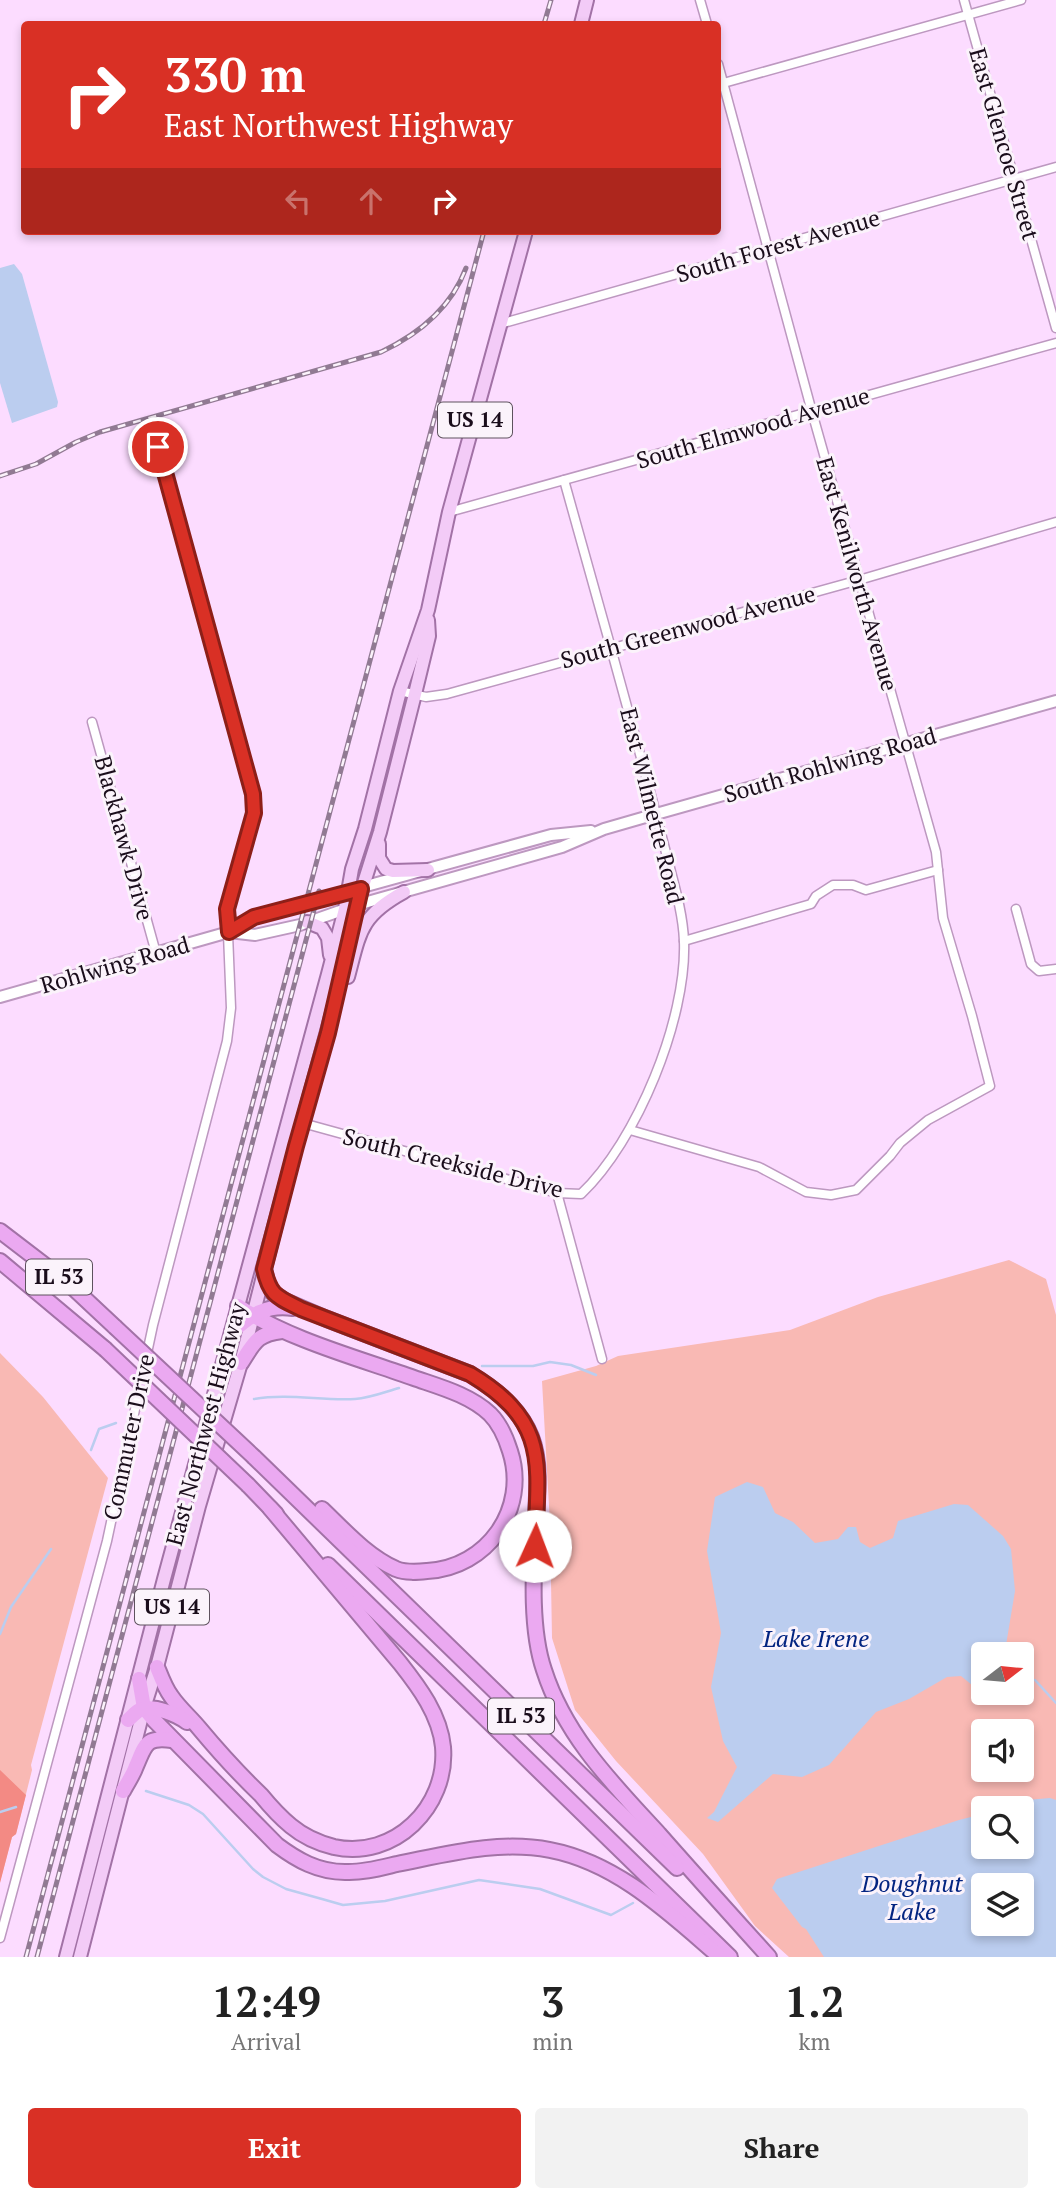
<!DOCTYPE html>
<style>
body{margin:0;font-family:"PT Serif",serif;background:#f2f2f2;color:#222;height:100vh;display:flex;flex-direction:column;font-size:26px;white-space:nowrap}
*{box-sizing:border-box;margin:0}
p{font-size:23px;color:#767676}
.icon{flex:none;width:38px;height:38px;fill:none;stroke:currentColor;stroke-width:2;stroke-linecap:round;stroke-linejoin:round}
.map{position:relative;height:1957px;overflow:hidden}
.drawer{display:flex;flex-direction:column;background:#fff;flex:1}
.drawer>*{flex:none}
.banner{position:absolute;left:21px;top:21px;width:700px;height:214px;border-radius:7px;box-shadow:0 4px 10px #0003;background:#d93025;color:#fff;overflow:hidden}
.needle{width:46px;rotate:74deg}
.fabs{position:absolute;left:971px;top:1642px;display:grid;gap:14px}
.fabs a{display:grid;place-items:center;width:63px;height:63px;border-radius:7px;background:#fff;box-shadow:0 4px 10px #0003;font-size:35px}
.pin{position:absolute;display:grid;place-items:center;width:60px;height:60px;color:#fff;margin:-30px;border:4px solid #fff;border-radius:50%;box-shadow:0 2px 7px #0007}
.me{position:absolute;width:77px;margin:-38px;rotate:2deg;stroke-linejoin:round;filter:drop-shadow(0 0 5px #0008)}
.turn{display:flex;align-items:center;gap:24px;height:147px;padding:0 28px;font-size:32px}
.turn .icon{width:91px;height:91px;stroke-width:2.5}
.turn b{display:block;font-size:49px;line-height:60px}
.lanes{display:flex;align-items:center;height:66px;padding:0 28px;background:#0003;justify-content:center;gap:35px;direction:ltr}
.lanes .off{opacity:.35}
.eta{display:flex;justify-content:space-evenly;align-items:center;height:119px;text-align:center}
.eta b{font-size:42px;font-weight:700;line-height:49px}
.cta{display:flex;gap:14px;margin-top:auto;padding:14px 28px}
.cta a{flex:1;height:80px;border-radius:7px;background:#d93025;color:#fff;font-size:28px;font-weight:700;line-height:80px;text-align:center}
.cta a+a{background:#f2f2f2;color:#222}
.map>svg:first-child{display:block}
</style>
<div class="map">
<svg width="1056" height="1957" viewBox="0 0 1056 1957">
<rect width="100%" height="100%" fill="#fcdcff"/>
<g fill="#f9b9b4" fill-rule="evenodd">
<path d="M1009,1260l37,19 10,36v642h-267l-34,-31 -52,-72 -87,-93 -41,-51 -23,-72 -2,-114 -8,-143 54,-15 22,-10 172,-26 88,-33zM984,1654h38v38h-38zM984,1731h38v38h-38zM984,1808h38v38h-38zM984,1885h38v38h-38z"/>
<polygon points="0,1353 43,1397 108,1478 31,1765 32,1770 16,1834 12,1837 0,1882"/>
</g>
<polygon fill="#f38a84" points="0,1770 26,1795 16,1834 12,1837 0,1883"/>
<g fill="#bbcdef" fill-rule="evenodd">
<polygon points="14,264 22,274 58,402 57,407 12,423 0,383 0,268"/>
<polygon points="747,1482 763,1487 775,1513 793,1522 815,1543 838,1539 848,1527 856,1527 860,1542 870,1548 893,1538 898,1521 954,1504 968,1505 1003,1536 1011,1549 1015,1591 1006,1645 995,1646 996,1654 984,1654 983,1683 972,1685 961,1676 947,1677 909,1699 876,1712 829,1765 802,1777 773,1774 718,1822 707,1818 714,1812 737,1767 723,1741 711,1687 721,1633 707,1551 715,1497"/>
<path d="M1050,1798l6,2v157h-232l-18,-28 -4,-2 -30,-39 5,-9 182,-59 24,-6 1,32h38v-38h-17l22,-8zM984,1885h38v38l-31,10 -12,-7 -7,-13 5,-11 6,-5z"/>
</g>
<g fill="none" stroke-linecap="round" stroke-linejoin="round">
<g stroke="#bbcdef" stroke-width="2.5">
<polyline points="482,1366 533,1366 550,1362 571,1365 596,1375"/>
<path d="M254,1399c34,-6 68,2 101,0 15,-1 30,-7 44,-11"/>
<polyline points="91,1450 99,1429 116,1423"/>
<polyline points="0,1634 11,1607 51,1549"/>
<polyline points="1035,1680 1056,1703"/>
<polyline points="146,1791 189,1805 203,1814 253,1869 263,1877 286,1889 322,1899 343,1905 385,1901 479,1880 540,1889 611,1915 633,1903"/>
<polyline points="0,1812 16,1807"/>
</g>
<g stroke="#bd98c0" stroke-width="11">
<g id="street">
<polyline points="700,0 707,24"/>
<polyline points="964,0 1056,328"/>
<polyline points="720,84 1021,0"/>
<polyline points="500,324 1056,167"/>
<polyline points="449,512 1056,343"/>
<polyline points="400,691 426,697 447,694 859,580 1056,522"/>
<polyline points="92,722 156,953"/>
<polyline points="1016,909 1031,964 1039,971 1056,969"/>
<polyline points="684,941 811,904 816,896 833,885 853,885 866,890 938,870"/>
<path d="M288,1119l269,74 24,1c56,-53 106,-175 103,-253 -1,-25 -8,-50 -14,-73 -8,-31 -16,-61 -24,-92 -27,-99 -54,-197 -82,-296"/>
<polyline points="630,1130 759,1167 806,1192 831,1195 856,1190 890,1156 900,1143 928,1120 990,1086 972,1016 943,918 936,852 812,412 718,64"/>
<polyline points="557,1193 602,1359"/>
<polyline points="0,1938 107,1541 153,1325 227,1041 231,1008 227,909 254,813 253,794 158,447 151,438"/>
</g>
</g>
<g stroke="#bd98c0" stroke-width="14">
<g id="secondary">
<polyline points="229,932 255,935 300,925 357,905 562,847 604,829 656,814 1056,701"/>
<polyline points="0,997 229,932 254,917 551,835 591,831"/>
</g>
</g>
<g stroke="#a272a6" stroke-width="16">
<g id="primary">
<polyline points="581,24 587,0"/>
<polyline points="379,844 379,858 386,869 393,871 428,870"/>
<polyline points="307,922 322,928 328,938 330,955"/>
<path d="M348,977c12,-45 12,-61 56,-85"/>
<polyline points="66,1957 164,1579 328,974 345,909 352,869 365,829 400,691 428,610 449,512 526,231"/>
<polyline points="80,1957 144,1708 157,1667 199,1506 241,1363 296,1146 328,1033 357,905 380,832 415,694 429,636 428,620"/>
</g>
</g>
<g stroke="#a272a6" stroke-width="18">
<g id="highway">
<polyline points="0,1231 68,1283 115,1327"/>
<polyline points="0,1261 105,1349"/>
<path d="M264,1269l4,17 5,7 12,8 42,18 143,55c23,14 44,30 57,54 15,28 10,58 9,88 -2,47 -7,110 8,154 21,66 69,114 115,164 36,41 73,82 110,123"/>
<path d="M238,1306c49,33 120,52 176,72 26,9 56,17 76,36 10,10 16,24 20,37 19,58 -23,117 -83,120 -10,1 -21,2 -31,-2 -29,-13 -51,-38 -74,-60"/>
<path d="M232,1332c19,-17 34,-28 61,-24"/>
<path d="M241,1363c13,-20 15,-29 41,-32"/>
<polyline points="254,1457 677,1868"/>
<polyline points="248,1485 276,1514"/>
<polyline points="328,1565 730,1957"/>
<path d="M157,1667c4,10 8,21 14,29 8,12 19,21 28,32 20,24 40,46 62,67 9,11 19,22 30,31 12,10 27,17 43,21 60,13 114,-40 109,-100 -3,-32 -24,-60 -43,-84l-130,-155"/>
<path d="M139,1679l5,29 10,12 123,125c20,15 41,27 68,27 17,1 35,-4 52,-8 51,-10 101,-24 153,-14 68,13 120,64 170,107"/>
<path d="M128,1720c5,-4 8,-9 14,-11 14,-3 34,5 45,13"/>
<path d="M123,1791c4,-8 10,-16 13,-25 9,-20 9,-30 36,-26"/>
</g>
</g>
<use href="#street" stroke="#fff" stroke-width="8"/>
<use href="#secondary" stroke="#fff" stroke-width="10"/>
<use href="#primary" stroke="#f3cbf7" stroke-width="12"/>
<use href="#highway" stroke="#eba9f1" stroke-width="14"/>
<g stroke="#917a93" stroke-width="5">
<g id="rail">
<polyline points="544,24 551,0"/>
<path d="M0,476l36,-12 40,-22 24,-10 281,-80c38,-18 70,-44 85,-84"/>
<polyline points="26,1957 484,231"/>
<polyline points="37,1957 319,891"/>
</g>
</g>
<use href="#rail" stroke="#fbf3fb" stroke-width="2.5" stroke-dasharray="8" stroke-linecap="butt"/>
<g stroke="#a272a6" stroke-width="18" stroke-linecap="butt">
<g id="highway-bridge">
<polyline points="115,1327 254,1457"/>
<polyline points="105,1349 248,1485"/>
</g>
</g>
<use href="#highway-bridge" stroke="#eba9f1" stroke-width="14"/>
</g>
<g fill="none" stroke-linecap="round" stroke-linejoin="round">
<g stroke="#8d1f18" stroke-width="18">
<path id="route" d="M158,447l95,347 1,19 -27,96 2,23 25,-15 107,-28 -33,144 -32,113 -32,123c6,27 13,28 37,40l169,65c80,48 68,90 65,172"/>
</g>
<use href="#route" stroke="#d93025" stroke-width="12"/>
</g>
<g text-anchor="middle" stroke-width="6" stroke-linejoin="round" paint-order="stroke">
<g fill="#fbf3fb" stroke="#5e525e" stroke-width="2">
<rect x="438" y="402.5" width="74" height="35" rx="5"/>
<rect x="26" y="1259.5" width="66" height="35" rx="5"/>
<rect x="135" y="1589.5" width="74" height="35" rx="5"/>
<rect x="488" y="1698.5" width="66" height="35" rx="5"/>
</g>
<g font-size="21" font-weight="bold" fill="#1a0d1b">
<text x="475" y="427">US 14</text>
<text x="59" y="1284">IL 53</text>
<text x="172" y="1614">US 14</text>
<text x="521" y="1723">IL 53</text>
</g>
<g font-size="23" fill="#1a0d1b" stroke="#fbf3fb">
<text transform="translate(1004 144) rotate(74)" y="8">East Glencoe Street</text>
<text transform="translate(778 246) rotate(-16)" y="8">South Forest Avenue</text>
<text transform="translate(753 428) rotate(-16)" y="8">South Elmwood Avenue</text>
<text transform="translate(857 574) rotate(74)" y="8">East Kenilworth Avenue</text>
<text transform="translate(688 627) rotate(-15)" y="8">South Greenwood Avenue</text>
<text transform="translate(830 765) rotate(-16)" y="8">South Rohlwing Road</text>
<text transform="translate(652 806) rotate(76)" y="8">East Wilmette Road</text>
<text transform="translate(124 838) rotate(75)" y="8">Blackhawk Drive</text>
<text transform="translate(115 965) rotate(-16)" y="8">Rohlwing Road</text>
<text transform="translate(453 1163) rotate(14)" y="8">South Creekside Drive</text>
<text transform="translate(206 1424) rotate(-75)" y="8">East Northwest Highway</text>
<text transform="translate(129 1437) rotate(-78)" y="8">Commuter Drive</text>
</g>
<g font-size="24" font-style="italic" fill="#032481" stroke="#fbf3fb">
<text x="816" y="1647">Lake Irene</text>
<text x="912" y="1892">Doughnut<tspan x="912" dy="28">Lake</tspan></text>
</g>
</g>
</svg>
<div class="fabs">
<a><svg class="needle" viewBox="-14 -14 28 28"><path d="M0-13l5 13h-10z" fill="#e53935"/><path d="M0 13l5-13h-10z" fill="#767676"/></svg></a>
<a><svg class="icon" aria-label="sound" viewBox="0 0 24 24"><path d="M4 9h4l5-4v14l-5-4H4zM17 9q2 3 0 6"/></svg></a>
<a><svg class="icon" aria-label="search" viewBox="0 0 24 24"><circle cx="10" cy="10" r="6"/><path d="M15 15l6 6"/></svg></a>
<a><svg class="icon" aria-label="layers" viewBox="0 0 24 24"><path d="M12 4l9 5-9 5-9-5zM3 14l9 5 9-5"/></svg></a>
</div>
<div class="pin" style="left:158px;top:447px;background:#d93025"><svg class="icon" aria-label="arrive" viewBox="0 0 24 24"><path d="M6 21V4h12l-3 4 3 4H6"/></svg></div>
<svg class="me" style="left:535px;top:1546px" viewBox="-20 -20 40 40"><circle r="19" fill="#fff"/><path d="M0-13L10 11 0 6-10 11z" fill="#d93025"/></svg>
<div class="banner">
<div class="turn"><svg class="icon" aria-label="right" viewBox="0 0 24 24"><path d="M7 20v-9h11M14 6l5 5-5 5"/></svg><div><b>330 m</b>East Northwest Highway</div></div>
<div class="lanes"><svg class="icon off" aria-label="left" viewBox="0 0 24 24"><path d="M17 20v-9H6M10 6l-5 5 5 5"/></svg><svg class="icon off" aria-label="ahead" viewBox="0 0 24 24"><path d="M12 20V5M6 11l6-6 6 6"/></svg><svg class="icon" aria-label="right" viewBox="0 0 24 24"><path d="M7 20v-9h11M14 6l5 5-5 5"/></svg></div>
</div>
</div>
<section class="drawer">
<div class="eta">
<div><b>12:49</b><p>Arrival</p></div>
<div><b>3</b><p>min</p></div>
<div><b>1.2</b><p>km</p></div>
</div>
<div class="cta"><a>Exit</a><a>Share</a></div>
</section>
